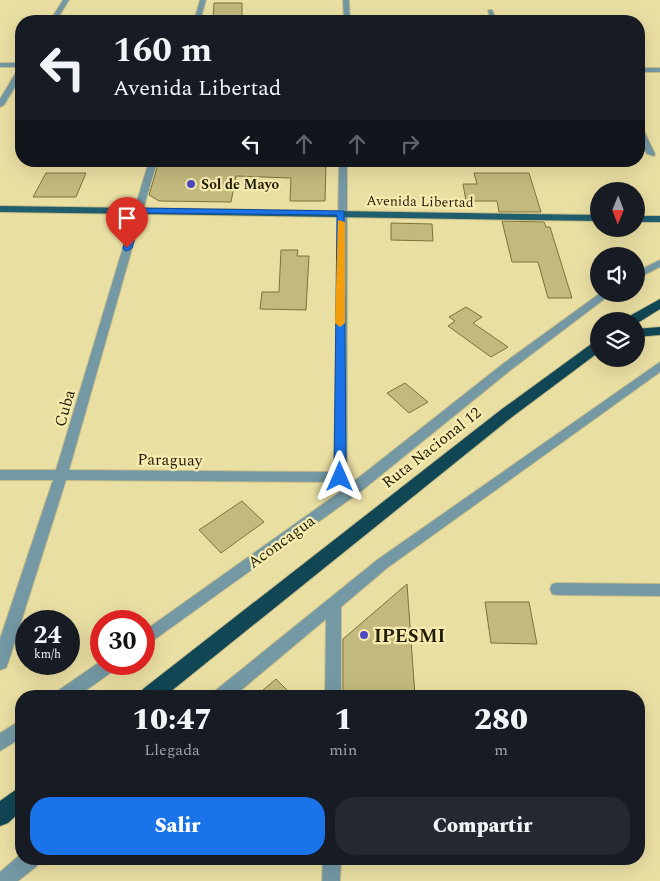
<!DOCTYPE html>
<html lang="es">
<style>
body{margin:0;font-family:Spectral,serif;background:#242831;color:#f1f3f6;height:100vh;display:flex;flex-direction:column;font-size:19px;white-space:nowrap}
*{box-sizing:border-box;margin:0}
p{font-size:16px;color:#9ea1a6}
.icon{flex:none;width:28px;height:28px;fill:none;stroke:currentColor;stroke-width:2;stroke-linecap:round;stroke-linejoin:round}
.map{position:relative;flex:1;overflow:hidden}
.details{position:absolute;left:15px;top:690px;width:630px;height:175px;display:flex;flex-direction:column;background:#171b24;border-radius:20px;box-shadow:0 5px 20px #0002}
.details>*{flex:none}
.banner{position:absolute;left:15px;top:15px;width:630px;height:152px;border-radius:20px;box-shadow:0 5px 20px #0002;background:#171b24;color:#f1f3f6;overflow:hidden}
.needle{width:32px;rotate:181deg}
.controls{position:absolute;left:590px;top:182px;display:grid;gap:10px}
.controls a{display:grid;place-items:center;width:55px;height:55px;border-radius:50%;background:#171b24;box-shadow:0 5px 20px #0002;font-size:25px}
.speed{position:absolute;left:15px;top:610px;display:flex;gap:10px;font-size:25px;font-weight:700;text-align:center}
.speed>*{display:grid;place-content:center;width:65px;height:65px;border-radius:50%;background:#171b24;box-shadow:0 5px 20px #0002;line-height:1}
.speed small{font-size:12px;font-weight:400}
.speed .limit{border:8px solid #d22;background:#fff;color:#111}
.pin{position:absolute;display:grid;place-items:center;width:42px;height:42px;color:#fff;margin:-51px -21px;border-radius:50% 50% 50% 0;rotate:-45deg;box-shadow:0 0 5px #0007}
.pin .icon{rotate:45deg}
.me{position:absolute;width:55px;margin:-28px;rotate:0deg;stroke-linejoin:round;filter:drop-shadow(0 0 4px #0008)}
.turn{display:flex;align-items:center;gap:18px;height:105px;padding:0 15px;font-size:22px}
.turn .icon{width:65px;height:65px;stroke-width:2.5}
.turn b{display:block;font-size:35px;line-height:42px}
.lanes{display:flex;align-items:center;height:48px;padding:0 15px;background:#0003;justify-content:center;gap:25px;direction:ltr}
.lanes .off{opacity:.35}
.eta{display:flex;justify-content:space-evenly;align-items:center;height:85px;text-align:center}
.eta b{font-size:30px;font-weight:800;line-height:35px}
.primary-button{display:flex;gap:10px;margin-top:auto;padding:10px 15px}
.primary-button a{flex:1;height:58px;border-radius:20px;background:#1a73e8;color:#fff;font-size:20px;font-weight:800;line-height:58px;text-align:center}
.primary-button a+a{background:#242831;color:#f1f3f6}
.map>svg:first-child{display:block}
</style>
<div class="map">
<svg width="660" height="881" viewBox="0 0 660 881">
<rect width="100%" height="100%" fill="#eadfa3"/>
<g fill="#c3b97e" stroke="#7d733a">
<polygon points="214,3 242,3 242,21 213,21"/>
<polygon points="159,161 326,161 325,201 290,201 291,178 236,176 231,202 159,201 149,195"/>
<polygon points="46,173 86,173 76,197 33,197"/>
<polygon points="474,173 529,173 541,212 499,212 497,201 466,201 463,184 477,184"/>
<polygon points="502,221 544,222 546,227 550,227 572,298 548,298 538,262 512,262"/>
<polygon points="391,223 432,224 433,241 391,240"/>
<polygon points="281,250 298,250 297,256 309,256 306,310 260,309 262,292 279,292"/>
<polygon points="466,307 482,317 473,323 508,347 491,357 448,326 455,321 449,317"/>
<polygon points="405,383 428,402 409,413 387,393"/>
<polygon points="242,501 264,522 221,553 199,530"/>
<polygon points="407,584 415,696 343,696 343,639"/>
<polygon points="485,602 529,602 537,644 491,643"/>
<polygon points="276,679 293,696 256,696"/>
</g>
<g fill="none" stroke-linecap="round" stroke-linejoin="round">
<g stroke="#c6bc87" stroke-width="2">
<g id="minor">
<polygon points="63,0 69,0 56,21 50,21"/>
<polygon points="200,0 206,0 200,21 194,21"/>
<polygon points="343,0 349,0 350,21 344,21"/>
<polygon points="488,10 492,10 497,21 491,21"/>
<rect x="0" y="63" width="21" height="4"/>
<rect x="639" y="68" width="21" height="4"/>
<polygon points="18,69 21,69 21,77 4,105 0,107 0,99"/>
<polygon points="639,127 643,129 655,154 654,156 647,154 639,137"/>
<polygon points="149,161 157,161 69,470 334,472 339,161 347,161 347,475 353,482 504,363 599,294 611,294 512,369 360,492 144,647 144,631 347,487 337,482 66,480 8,663 6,668 0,670 0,639 53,480 0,480 0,470 56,470"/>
<polygon points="660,260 660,267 636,279 636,272"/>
<polygon points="660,362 660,372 387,568 341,607 341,696 325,696 326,619 234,696 214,696 216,690 377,560"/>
<polygon points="557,583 660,584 660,596 557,595 552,594 550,589 552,584"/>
<polygon points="101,661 101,664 118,664 116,669 78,696 57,696 59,690"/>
<polygon points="21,720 21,738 0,751 0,733"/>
<polygon points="21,854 21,859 39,859 37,866 18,881 0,881 0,872"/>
<polygon points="323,859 341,859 340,881 322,881"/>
</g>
</g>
<g stroke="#c6bc87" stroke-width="2">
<g id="major">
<polygon points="0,206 599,215 599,221 0,212"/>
<rect x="636" y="216" width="24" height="6"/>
</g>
</g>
<g stroke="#c6bc87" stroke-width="2">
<g id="highway">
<polygon points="660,299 660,309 636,324 636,321 625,321 626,318"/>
<polygon points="660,327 660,335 636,337 636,329"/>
<polygon points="599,341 599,352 512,417 165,696 140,696 143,689 502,409 594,342"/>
<polygon points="21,787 21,811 8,823 0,826 0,801 14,791"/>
</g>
</g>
<use href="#minor" fill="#7499a4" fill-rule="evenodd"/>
<use href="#major" fill="#205d6d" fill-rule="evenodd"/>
<use href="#highway" fill="#114654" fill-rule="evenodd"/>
</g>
<polygon fill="#1a73e8" stroke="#114b97" points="138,208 344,211 346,477 344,481 335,481 334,477 337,215 142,213 132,248 127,251 124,250 123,248 134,211"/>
<polygon fill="#f59e0b" points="338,220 345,222 345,323 340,327 335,323"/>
<g fill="#4e48bf" stroke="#f7ecb0" stroke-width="2">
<circle cx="191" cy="184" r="5"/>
<circle cx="364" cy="635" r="5"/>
</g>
<g text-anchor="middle" stroke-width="4.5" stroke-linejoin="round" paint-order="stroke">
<g font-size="14" font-weight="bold" fill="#221e06" stroke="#f7ecb0" text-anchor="start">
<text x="201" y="189">Sol de Mayo</text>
</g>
<g font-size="14" fill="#221e06" stroke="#f7ecb0">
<text transform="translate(420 201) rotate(1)" y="5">Avenida Libertad</text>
</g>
<g font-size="16" fill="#221e06" stroke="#f7ecb0">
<text transform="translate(64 408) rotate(-74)" y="6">Cuba</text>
<text transform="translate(431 447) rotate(-38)" y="6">Ruta Nacional 12</text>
<text transform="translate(170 459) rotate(1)" y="6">Paraguay</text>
<text transform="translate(281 541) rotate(-36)" y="6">Aconcagua</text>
</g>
<g font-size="19" font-weight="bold" fill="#221e06" stroke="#f7ecb0" text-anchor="start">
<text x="374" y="642">IPESMI</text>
</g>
</g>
</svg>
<div class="controls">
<a><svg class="needle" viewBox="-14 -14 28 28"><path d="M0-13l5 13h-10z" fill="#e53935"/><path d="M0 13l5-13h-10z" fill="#9ea1a6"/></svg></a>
<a><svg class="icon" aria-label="sound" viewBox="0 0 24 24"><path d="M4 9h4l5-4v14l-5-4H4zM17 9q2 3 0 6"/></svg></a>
<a><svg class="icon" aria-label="layers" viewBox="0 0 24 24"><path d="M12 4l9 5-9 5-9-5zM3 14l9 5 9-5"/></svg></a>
</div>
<div class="speed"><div>24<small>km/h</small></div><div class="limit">30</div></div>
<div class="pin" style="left:127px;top:248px;background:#d93025"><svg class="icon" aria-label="arrive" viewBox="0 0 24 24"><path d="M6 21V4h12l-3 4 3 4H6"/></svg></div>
<svg class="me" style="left:340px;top:477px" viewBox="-20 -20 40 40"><path d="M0-17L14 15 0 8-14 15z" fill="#1a73e8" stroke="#fff" stroke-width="4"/></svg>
<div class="banner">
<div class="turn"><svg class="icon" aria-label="left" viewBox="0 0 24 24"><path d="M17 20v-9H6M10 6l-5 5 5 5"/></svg><div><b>160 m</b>Avenida Libertad</div></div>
<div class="lanes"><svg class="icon" aria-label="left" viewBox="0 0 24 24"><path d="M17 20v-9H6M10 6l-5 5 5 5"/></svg><svg class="icon off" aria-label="ahead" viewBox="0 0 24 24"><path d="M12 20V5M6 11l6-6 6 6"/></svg><svg class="icon off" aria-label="ahead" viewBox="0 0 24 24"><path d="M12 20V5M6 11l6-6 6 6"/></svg><svg class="icon off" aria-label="right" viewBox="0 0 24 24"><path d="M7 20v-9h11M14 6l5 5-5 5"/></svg></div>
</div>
<section class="details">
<div class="eta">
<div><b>10:47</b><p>Llegada</p></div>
<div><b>1</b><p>min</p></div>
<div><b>280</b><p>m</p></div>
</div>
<div class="primary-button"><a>Salir</a><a>Compartir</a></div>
</section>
</div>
